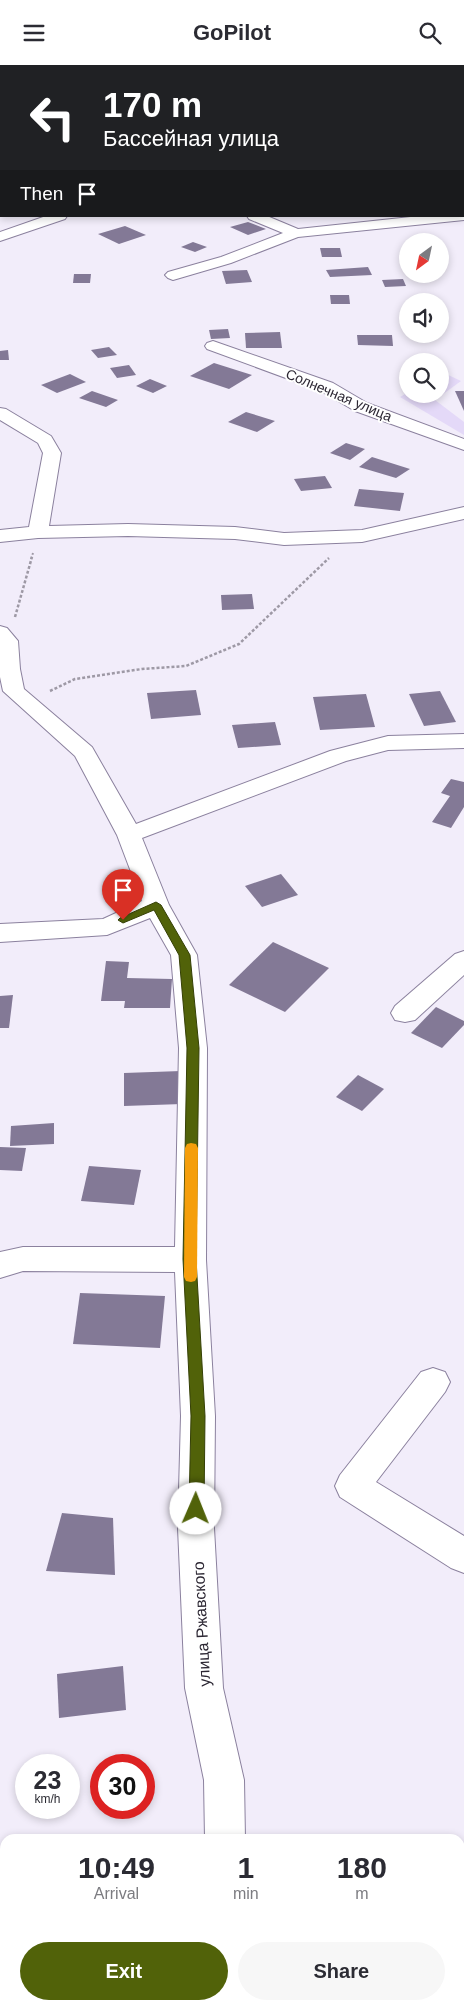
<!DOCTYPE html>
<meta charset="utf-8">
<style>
body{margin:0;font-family:Arial,sans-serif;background:#f7f7f7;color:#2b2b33;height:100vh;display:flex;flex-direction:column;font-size:19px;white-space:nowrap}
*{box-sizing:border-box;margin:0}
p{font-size:16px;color:#7c7c81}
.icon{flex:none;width:28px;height:28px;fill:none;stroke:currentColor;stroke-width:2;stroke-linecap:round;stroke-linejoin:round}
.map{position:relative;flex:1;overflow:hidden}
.side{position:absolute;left:0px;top:1769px;width:465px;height:176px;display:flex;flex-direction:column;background:#fff;border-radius:15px 15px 0 0;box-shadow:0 2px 8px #0003}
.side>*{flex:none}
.top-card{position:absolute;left:0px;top:0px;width:465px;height:152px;box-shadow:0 2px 8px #0003;background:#202124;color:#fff;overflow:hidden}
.needle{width:32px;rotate:213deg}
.fabs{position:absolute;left:399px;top:168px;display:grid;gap:10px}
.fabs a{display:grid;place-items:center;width:50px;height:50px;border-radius:50%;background:#fff;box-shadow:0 2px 8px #0003;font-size:25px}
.speed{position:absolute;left:15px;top:1689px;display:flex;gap:10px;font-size:25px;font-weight:700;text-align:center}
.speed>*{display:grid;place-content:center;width:65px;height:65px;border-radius:50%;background:#fff;box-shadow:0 2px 8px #0003;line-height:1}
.speed small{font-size:12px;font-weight:400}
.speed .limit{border:8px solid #d22;background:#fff;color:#111}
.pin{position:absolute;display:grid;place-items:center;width:42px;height:42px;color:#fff;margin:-51px -21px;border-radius:50% 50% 50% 0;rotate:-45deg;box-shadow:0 0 5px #0007}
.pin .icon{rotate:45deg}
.me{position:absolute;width:55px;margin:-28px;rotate:1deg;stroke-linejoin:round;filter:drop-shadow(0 0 4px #0008)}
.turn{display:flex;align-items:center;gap:18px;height:105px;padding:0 20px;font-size:22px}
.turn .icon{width:65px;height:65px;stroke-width:2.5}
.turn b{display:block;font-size:35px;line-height:42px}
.then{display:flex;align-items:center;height:48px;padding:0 20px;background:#0003;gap:10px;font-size:19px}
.eta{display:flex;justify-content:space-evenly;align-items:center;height:85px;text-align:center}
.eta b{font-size:30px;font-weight:700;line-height:35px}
.button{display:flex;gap:10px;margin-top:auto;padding:10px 20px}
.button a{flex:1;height:58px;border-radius:30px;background:#516209;color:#fff;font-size:20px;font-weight:700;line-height:58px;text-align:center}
.button a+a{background:#f7f7f7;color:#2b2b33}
header{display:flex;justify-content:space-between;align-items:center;height:65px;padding:0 20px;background:#fff;font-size:22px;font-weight:700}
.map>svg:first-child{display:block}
</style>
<header><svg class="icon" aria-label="menu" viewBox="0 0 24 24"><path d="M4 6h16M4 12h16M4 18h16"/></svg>GoPilot<svg class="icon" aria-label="search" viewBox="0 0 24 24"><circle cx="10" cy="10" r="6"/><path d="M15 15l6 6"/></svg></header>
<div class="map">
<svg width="464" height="1944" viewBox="0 0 464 1944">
<rect width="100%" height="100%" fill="#f2edfa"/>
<polygon fill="#e4d9f8" points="442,307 461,316 435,335 464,357 464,370 400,332 407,328 440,329 440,308"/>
<g fill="#837996">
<polygon points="248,157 266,164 248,170 230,162"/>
<polygon points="125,161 146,170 119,179 98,169"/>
<polygon points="193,177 207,182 195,187 181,182"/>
<polygon points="320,183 340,183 342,192 322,192"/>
<polygon points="368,202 372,210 330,212 326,205"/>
<polygon points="247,205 252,217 226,219 222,206"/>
<polygon points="74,209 91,209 90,218 73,218"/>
<polygon points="403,214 406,221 385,222 382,215"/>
<polygon points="330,230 349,230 350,239 331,239"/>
<polygon points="228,264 230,273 211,274 209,265"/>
<polygon points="280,267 282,283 246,283 245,268"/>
<polygon points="357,270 392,270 393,281 358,280"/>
<polygon points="109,282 117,290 98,293 91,285"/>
<polygon points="8,285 9,295 0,295 0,286"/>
<polygon points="214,298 252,310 229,324 190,311"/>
<polygon points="129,300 136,310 117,313 110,303"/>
<polygon points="70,309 86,317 57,328 41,320"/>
<polygon points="150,314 167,321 153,328 136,321"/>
<polygon points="92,326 118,335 106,342 79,333"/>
<polygon points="455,326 464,326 464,346"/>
<polygon points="246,347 275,356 257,367 228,357"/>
<polygon points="346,378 365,384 350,395 330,388"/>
<polygon points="372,392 410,404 396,413 359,402"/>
<polygon points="325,411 332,423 301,426 294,414"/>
<polygon points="359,424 404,428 400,446 354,441"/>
<polygon points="252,529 254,544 222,545 221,530"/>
<polygon points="196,625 201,650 151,654 147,628"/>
<polygon points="440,626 456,657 424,661 409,629"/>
<polygon points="366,629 375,662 320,665 313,632"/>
<polygon points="275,657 281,680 238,683 232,660"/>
<polygon points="451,714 464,717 464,742 451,763 432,757 450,731 441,728"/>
<polygon points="281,809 298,830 262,842 245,821"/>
<polygon points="273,877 329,903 285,947 229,920"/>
<polygon points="106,896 129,897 127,913 172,914 170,943 124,943 125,936 101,936"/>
<polygon points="13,930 9,963 0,963 0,931"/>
<polygon points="436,942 464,956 464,960 442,983 411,968"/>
<polygon points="181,1006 182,1039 124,1041 124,1008"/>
<polygon points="358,1010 384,1024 362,1046 336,1032"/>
<polygon points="54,1058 54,1079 10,1081 11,1061"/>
<polygon points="0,1082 26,1083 22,1106 0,1105"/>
<polygon points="89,1101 141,1105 134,1140 81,1136"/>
<polygon points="80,1228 165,1231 160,1283 73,1279"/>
<polygon points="62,1448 113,1453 115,1510 46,1506"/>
<polygon points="123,1601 126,1645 59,1653 57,1609"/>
</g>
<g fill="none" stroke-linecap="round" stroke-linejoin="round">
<g stroke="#8b819e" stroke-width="2">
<g id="minor">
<polygon points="269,0 302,0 268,1"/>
<polygon points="309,0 333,0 334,1 310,1"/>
<polygon points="418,0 432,0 433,1 419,1"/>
<polygon points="0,3 1,4 1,11 0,11"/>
<polygon points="464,147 464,155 298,172 231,198 173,215 168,213 165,210 168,207 221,192 283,168 249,154 247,151 267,151 298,164 420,151 464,151"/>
<polygon points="46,151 67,151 65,154 0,176 0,167"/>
<polygon points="213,276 333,318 367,338 464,374 464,385 355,346 321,326 207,284 205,281 207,278"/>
<polygon points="0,343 6,344 51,371 61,388 49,461 128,459 235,462 284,468 362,465 464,442 464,454 362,477 284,480 235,474 128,471 38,473 0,477 0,465 29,462 43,388 38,378 0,355"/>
<polygon points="0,561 7,563 18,576 20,604 24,624 92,682 136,759 330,686 388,671 464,669 464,683 388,685 346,696 142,773 169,840 197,890 207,983 206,1195 215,1351 214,1463 223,1623 244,1715 245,1774 205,1774 204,1715 185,1623 178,1463 181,1351 175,1207 23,1206 0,1213 0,1187 23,1182 175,1182 179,983 171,890 150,853 107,870 0,877 0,859 103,854 142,836 117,770 75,691 3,626 0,612"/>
<polygon points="464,886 464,910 415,955 405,957 395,955 391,948 395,941 455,889"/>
<polygon points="433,1303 445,1307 450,1317 445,1327 376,1417 464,1471 464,1508 451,1503 340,1432 335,1421 340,1410 421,1307"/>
<rect x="205" y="1940" width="44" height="4"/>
</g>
</g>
<polyline stroke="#9e99a5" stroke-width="2" stroke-dasharray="2.5 2" stroke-linecap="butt" points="31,494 33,488"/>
<g stroke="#9e99a5" stroke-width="2.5" stroke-dasharray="3 2" stroke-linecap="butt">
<polyline points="15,552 32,492"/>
<polyline points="50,626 75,614 142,604 186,601 239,579 329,493"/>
</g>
<use href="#minor" fill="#fff" fill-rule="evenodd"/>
</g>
<polygon fill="#516209" stroke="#354006" points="156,837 161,840 190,890 199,983 196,1194 205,1351 204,1444 202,1449 196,1451 191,1449 189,1444 191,1351 183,1194 187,983 179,890 154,845 123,858 118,855 120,853"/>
<polygon fill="#f59e0b" points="191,1078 196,1079 198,1083 197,1212 195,1216 191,1217 186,1216 184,1212 185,1083 187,1079"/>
<g text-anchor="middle" stroke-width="4" stroke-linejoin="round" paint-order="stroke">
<g font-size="14" fill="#2c2733" stroke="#fff">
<text transform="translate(339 330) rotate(23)" y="5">Солнечная улица</text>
</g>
<g font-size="16" fill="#2c2733" stroke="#fff">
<text transform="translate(201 1559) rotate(-93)" y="6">улица Ржавского</text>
</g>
</g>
</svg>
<div class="fabs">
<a><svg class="needle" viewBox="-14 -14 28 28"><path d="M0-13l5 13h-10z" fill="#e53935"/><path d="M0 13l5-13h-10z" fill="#7c7c81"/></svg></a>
<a><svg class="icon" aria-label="sound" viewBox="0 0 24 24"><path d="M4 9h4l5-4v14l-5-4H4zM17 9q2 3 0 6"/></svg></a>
<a><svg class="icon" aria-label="search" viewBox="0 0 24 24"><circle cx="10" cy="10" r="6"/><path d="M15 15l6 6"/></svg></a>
</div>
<div class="speed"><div>23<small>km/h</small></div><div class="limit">30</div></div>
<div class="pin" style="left:123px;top:855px;background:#d93025"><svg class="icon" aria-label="arrive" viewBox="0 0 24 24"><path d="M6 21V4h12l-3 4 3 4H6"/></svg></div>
<svg class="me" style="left:196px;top:1444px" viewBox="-20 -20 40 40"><circle r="19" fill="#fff"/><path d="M0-13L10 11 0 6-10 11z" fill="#516209"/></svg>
<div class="top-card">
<div class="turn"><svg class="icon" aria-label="left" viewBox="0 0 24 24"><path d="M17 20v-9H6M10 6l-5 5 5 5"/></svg><div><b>170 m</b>Бассейная улица</div></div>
<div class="then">Then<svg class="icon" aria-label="arrive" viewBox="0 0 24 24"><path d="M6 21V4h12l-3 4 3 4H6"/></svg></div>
</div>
<section class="side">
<div class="eta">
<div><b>10:49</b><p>Arrival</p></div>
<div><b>1</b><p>min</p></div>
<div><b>180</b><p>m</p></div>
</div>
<div class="button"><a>Exit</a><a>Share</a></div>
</section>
</div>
